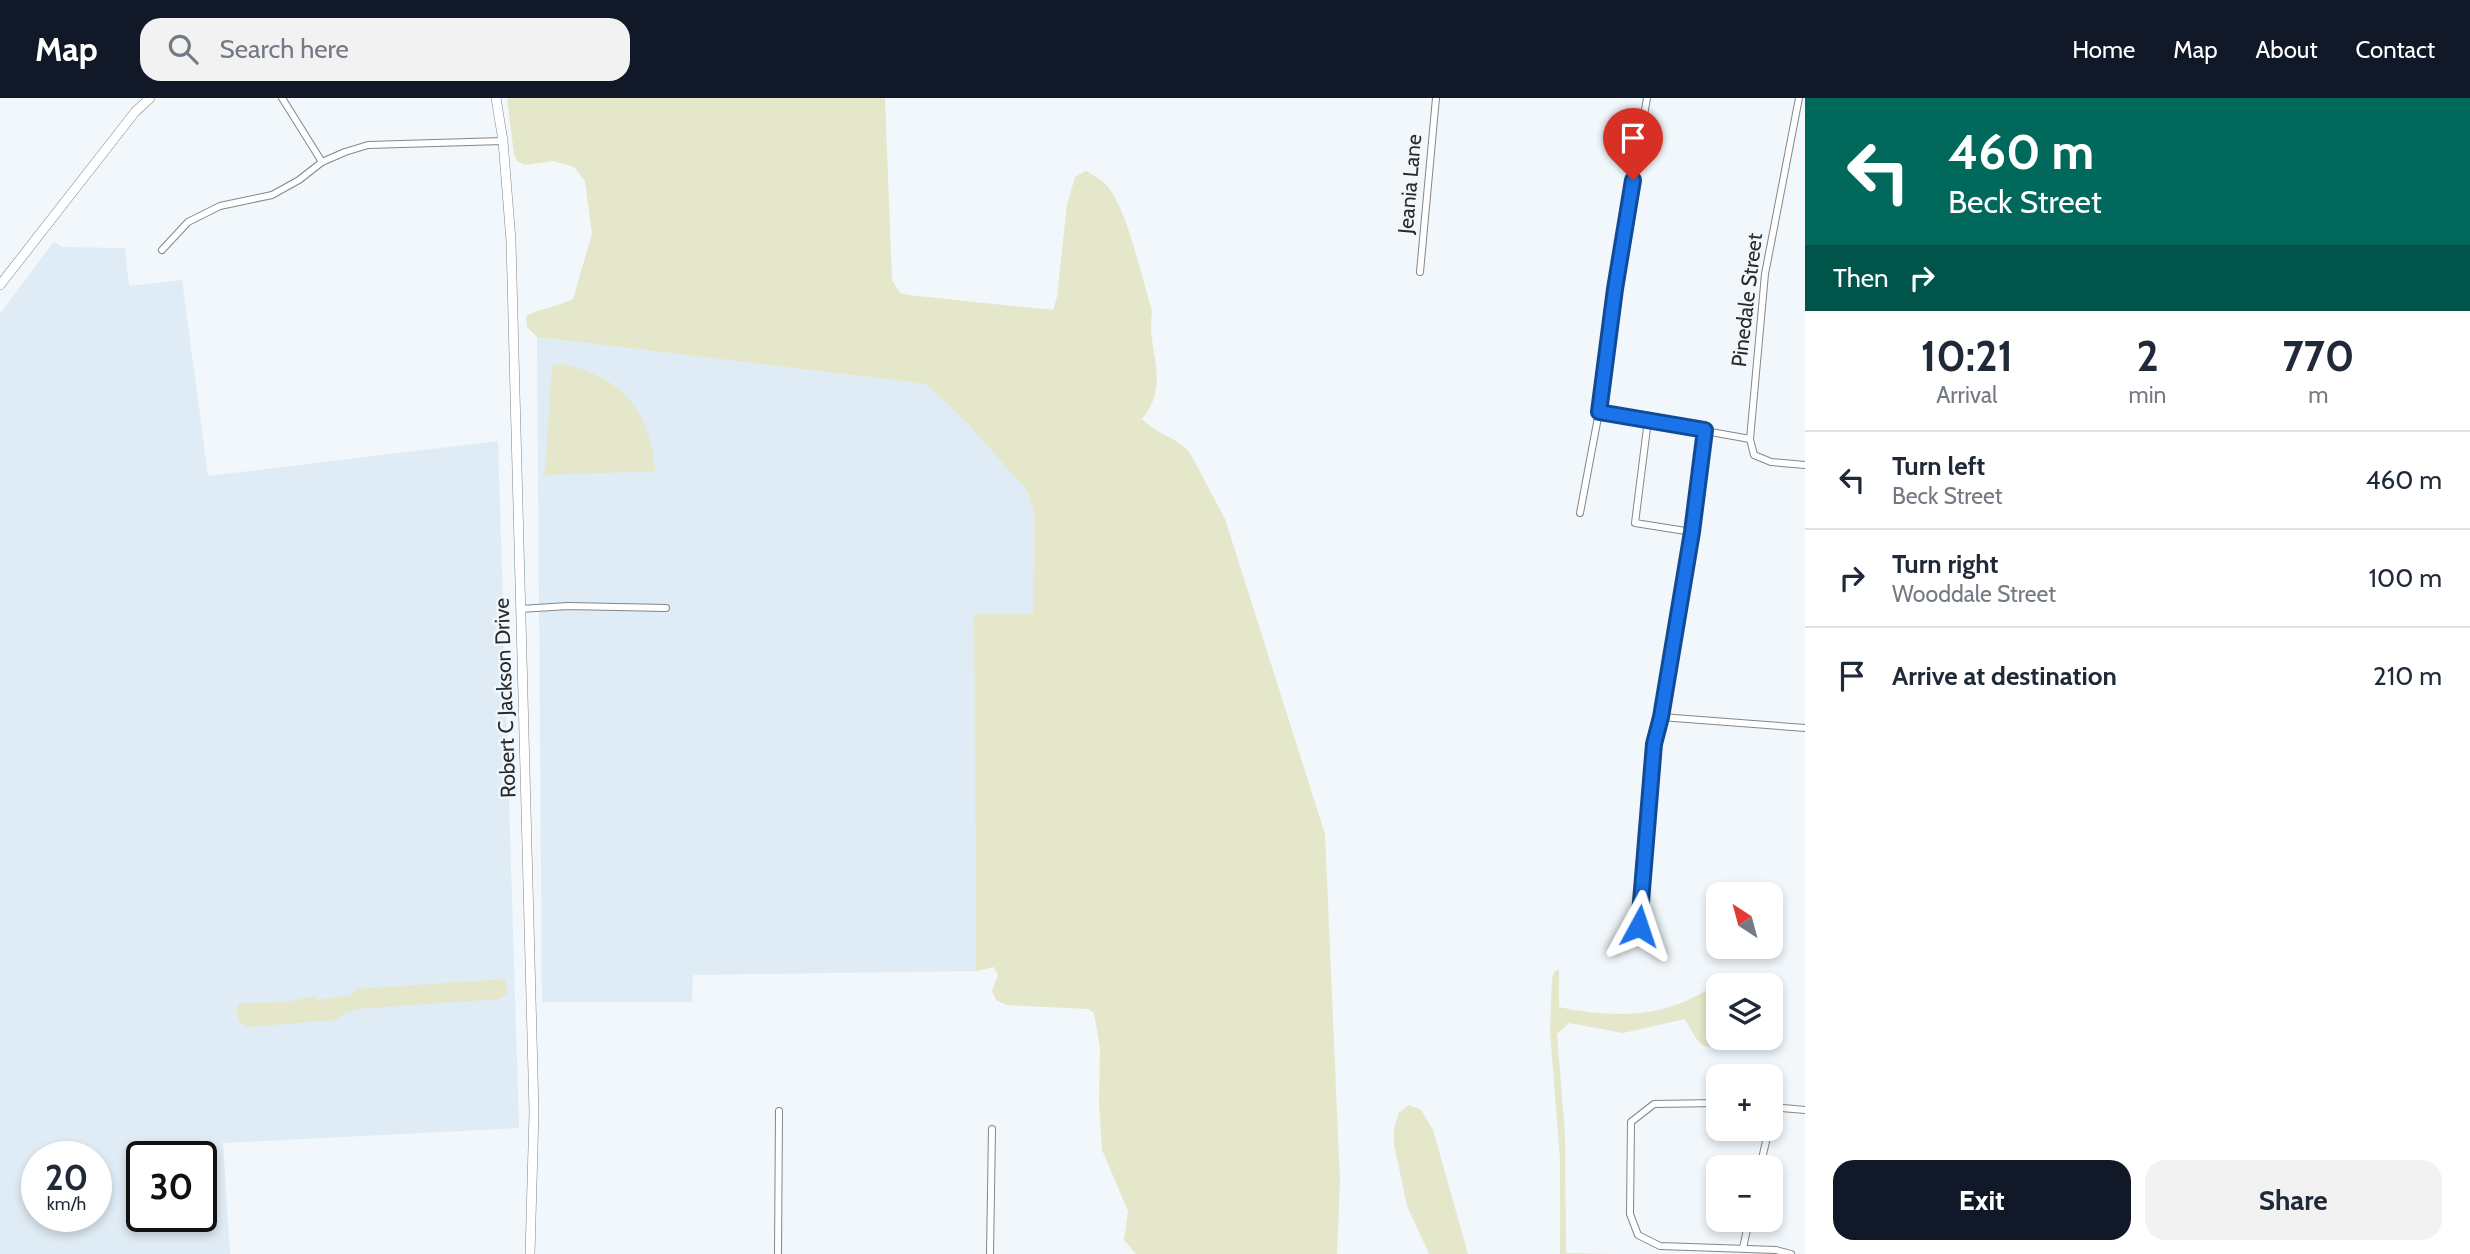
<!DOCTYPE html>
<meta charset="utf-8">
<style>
body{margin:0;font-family:Cabin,sans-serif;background:#f2f2f3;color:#1f2937;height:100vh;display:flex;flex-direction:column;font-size:26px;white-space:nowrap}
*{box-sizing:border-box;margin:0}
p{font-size:23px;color:#747a83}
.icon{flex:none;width:38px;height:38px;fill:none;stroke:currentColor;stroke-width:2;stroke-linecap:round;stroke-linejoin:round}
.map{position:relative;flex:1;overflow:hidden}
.drawer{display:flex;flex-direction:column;background:#fff;width:665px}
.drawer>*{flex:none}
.top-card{background:#00695c;color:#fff;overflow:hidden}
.needle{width:46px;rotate:324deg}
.controls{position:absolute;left:1706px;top:784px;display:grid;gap:14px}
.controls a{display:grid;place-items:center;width:77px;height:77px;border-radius:14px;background:#fff;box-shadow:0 4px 10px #0003;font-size:35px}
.speed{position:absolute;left:21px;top:1043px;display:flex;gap:14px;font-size:35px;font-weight:700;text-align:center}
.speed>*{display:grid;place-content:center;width:91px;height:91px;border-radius:50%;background:#fff;box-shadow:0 4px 10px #0003;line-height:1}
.speed small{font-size:18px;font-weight:400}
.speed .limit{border:4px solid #111;border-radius:10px;background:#fff;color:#111}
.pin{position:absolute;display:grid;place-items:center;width:60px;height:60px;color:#fff;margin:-72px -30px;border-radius:50% 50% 50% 0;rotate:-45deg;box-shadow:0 0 7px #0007}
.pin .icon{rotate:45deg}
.me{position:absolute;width:77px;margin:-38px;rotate:5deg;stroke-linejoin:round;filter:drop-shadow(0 0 5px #0008)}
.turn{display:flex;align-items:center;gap:24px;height:147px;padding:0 28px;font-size:32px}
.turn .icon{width:91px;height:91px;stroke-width:2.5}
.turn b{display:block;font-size:49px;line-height:60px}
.then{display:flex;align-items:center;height:66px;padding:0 28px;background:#0003;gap:14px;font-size:26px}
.eta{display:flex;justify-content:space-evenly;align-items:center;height:119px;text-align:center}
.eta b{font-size:42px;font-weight:700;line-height:49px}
.button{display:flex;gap:14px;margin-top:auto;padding:14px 28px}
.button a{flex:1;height:80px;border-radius:21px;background:#111827;color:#fff;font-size:28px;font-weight:700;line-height:80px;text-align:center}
.button a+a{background:#f2f2f3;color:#1f2937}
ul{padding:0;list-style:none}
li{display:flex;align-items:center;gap:21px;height:98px;padding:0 28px;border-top:2px solid #e0e1e3}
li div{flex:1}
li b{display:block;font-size:26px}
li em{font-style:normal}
header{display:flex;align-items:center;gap:42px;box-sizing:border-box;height:98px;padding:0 35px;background:#111827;color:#fff}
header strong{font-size:33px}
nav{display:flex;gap:38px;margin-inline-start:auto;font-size:24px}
.search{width:490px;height:63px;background:#f2f2f3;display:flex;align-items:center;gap:18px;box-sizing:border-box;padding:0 24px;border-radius:21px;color:#747a83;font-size:26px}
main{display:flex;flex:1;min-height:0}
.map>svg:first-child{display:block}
</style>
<header>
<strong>Map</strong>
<div class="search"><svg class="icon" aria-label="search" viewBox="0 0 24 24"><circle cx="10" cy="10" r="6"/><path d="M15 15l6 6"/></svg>Search here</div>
<nav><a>Home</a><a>Map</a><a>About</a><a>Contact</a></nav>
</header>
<main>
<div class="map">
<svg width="1805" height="1156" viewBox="0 0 1805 1156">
<rect width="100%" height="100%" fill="#f1f7fb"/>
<g fill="#dfecf5" fill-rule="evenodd">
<path d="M54,143l8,6 63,1 4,38 53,-6 26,196 290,-35 21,687 -296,15 7,111h-230v-940zM37,1059h59v59h-59zM142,1059h59v59h-59z"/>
<polygon points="537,239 926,286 967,325 1028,394 1034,415 1033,517 974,517 976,873 693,877 692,904 542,904"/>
</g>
<g fill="#e4e7ca">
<path d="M507,0h378l7,182 8,13 8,2 145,15 4,-13 10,-92 8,-28 11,-6c10,5 19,11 25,20 18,27 31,87 41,120 -6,41 20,72 -10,108 14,15 35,18 48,34l35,66 100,315 15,347 -3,73h-201l-12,-14 4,-29 -26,-61 -3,-48 1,-54 -6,-35 -6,-4 -81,-4 -11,-5 -4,-9 6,-16 -4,-8 -18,4 -2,-357h59l1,-101 -6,-21 -61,-69 -41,-39 -389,-47 -10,-10 -1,-11c15,-8 31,-9 47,-17l19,-65 -7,-53 -11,-14 -21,-6 -28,4 -8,-4 -3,-7z"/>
<path d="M562,266c59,12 89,47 93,107l-108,4 -2,2 -3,-3 3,-2 7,-107z"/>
<path d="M1559,871v38c47,10 96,12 139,-12 9,-5 16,-8 21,-17h17l2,7h-20v25l-3,3 -5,34c-14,-1 -18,-18 -25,-28l-62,14 -54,-10 -12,11 8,100 1,119 48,1h-54v-94l-10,-129 2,-52 2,-7z"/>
<polygon points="505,881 508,894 500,901 357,911 343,916 335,922 247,929 239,923 236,913 239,905 286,904 317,898 317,902 352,897 357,891"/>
<polygon points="1409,1007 1421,1012 1433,1032 1468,1156 1429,1156 1407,1108 1394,1046 1394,1030 1399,1015"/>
</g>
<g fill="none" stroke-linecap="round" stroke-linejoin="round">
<g stroke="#81878a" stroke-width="8">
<g id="street">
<polyline points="282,0 322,64"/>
<polyline points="1799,0 1765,176 1750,341 1754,357 1771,364 1805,367"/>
<polyline points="162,152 188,124 220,108 272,97 299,82 322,64 345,54 368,47 503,43"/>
<polyline points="1420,174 1436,0"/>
<polyline points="1599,314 1750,341"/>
<polyline points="1648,322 1635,425 1692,434"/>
<polyline points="1580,415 1599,314 1614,191 1647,0"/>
<polyline points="520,511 568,508 666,510"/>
<polyline points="1661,619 1805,630"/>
<polyline points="1639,828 1654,646 1661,619 1692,434 1705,333"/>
<polyline points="1718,1005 1654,1006 1631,1024 1630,1116 1638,1137 1660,1148 1776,1152 1791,1156"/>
<polyline points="1771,1009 1805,1012"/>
<polyline points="1760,1069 1769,1031"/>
<polyline points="1743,1150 1749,1122"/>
<polyline points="778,1156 779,1013"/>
<polyline points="990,1156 992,1031"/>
</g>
</g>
<g stroke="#81878a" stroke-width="10">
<g id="secondary">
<polyline points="496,0 503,43 511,143 534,1014 530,1156"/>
<polyline points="0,187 135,14 150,0"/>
</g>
</g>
<use href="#street" stroke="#fff" stroke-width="6"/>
<use href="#secondary" stroke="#fff" stroke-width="9"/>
</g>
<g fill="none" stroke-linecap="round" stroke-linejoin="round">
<g stroke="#114b97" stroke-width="18">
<polyline id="route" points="1633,82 1615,191 1599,314 1705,332 1692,434 1661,619 1654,646 1639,828"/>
</g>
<use href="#route" stroke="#1a73e8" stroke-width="12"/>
</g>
<g text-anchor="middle" stroke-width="5" stroke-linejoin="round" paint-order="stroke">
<g font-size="21" fill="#282a2c" stroke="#f1f7fb">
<text transform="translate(1410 86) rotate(-85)" y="7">Jeania Lane</text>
<text transform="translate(1747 202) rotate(-83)" y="7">Pinedale Street</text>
<text transform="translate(505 600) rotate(-92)" y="7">Robert C Jackson Drive</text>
</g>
</g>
</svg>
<div class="controls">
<a><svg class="needle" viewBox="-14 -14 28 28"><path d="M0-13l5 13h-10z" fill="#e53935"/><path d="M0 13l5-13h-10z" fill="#747a83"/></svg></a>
<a><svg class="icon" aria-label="layers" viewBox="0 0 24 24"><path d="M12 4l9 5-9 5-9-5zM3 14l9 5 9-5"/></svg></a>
<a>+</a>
<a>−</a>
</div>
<div class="speed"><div>20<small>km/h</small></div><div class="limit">30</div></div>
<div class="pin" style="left:1633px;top:82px;background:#d93025"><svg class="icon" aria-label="arrive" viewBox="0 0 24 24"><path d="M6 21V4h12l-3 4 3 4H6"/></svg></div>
<svg class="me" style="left:1639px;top:828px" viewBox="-20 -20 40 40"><path d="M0-17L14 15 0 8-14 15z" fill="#1a73e8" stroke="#fff" stroke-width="4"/></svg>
</div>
<section class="drawer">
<div class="top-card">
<div class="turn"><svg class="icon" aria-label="left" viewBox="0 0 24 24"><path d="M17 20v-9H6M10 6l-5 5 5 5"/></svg><div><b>460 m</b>Beck Street</div></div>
<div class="then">Then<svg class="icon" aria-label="right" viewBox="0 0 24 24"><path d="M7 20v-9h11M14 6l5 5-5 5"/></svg></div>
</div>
<div class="eta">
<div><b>10:21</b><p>Arrival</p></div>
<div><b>2</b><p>min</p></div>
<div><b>770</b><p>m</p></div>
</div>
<ul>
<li><svg class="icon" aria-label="left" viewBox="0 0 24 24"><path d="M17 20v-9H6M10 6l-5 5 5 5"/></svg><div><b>Turn left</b><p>Beck Street</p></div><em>460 m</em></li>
<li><svg class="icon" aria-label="right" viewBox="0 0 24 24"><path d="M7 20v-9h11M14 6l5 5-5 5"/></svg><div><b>Turn right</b><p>Wooddale Street</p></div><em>100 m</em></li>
<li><svg class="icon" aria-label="arrive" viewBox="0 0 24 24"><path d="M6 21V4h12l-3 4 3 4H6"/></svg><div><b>Arrive at destination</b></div><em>210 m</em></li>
</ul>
<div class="button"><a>Exit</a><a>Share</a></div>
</section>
</main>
